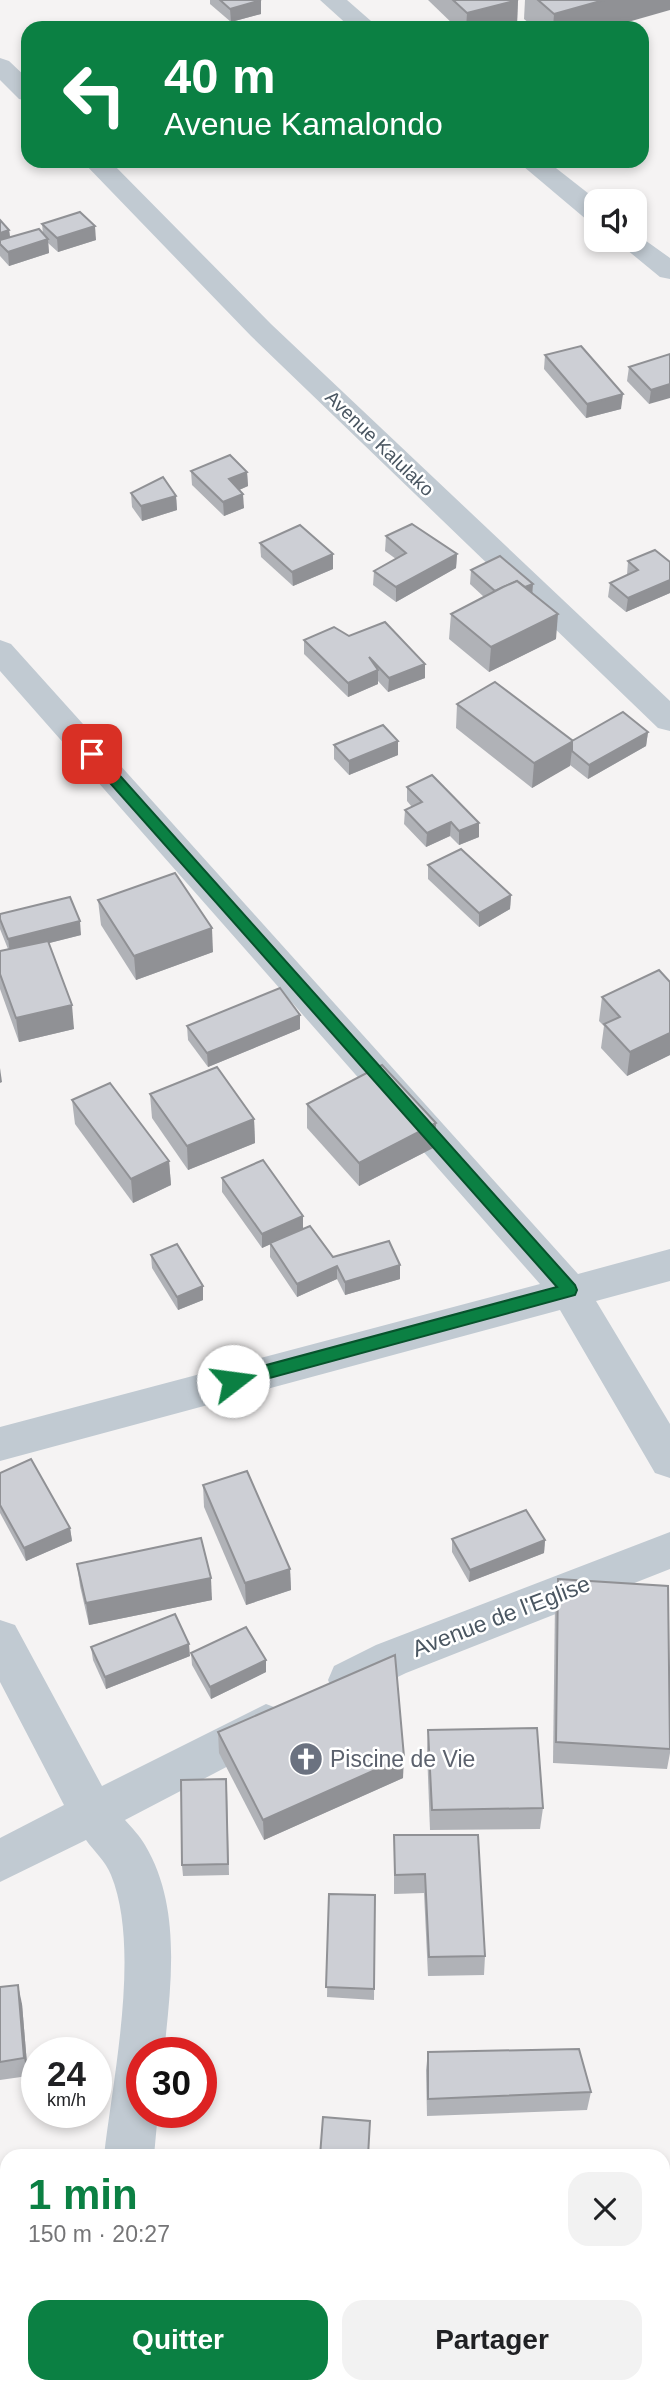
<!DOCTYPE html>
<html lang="fr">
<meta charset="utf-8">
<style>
body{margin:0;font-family:Arial,sans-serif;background:#f2f2f2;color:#202124;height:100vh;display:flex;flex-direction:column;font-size:26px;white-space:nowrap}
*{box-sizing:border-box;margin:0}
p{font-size:23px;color:#757577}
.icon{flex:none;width:38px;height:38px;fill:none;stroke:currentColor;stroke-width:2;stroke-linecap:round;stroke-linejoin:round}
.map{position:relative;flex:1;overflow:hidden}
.details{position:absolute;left:0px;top:2149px;width:670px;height:245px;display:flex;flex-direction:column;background:#fff;border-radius:21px 21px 0 0;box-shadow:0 4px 10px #0003}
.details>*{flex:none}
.hud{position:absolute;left:21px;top:21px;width:628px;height:147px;border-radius:21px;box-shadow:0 4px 10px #0003;background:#0b8043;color:#fff;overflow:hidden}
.tools{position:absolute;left:584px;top:189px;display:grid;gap:14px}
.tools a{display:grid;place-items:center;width:63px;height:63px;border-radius:14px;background:#fff;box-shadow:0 4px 10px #0003;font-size:35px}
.speed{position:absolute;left:21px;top:2037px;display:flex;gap:14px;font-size:35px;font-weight:700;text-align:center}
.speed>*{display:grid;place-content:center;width:91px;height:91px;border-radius:50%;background:#fff;box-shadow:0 4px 10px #0003;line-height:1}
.speed small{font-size:18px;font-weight:400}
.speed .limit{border:10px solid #d22;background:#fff;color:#111}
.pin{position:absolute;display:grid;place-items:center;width:60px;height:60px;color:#fff;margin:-30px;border-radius:14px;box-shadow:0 4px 10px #0006}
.me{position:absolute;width:77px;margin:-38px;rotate:75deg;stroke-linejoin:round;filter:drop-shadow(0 0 5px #0008)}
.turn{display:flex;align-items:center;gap:24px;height:147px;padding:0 28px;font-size:32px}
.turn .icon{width:91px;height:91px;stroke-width:2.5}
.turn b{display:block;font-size:49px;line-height:60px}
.round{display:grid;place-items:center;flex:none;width:74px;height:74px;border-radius:21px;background:#f2f2f2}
.head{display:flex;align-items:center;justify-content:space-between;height:119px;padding:0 28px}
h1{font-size:42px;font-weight:800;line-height:52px;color:#0b8043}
.button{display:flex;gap:14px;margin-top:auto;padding:14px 28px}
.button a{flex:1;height:80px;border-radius:21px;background:#0b8043;color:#fff;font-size:28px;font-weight:800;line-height:80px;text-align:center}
.button a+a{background:#f2f2f2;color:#202124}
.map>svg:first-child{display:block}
</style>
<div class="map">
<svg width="670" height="2394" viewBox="0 0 670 2394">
<rect width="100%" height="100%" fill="#f5f3f3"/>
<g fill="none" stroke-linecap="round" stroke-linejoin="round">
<g fill="#c1cad2" fill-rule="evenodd">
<polygon points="320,0 347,0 379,28 351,28"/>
<polygon points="0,58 9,61 28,79 28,101 19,99 0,80"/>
<polygon points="82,161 110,161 271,324 670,701 670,731 658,728 251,336"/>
<polygon points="517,161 547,161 598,201 597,222 587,220"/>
<polygon points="635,233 670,258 670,279 660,277 615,240 635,240"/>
<polygon points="0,640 11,644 578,1274 670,1249 670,1281 596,1301 670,1424 670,1478 655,1473 560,1310 0,1461 0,1427 540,1284 0,671"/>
<polygon points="670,1532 670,1569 406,1673 350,1700 334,1694 328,1680 334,1666 376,1645"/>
<path d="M0,1620l15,5 87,161 164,-82 16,6 6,14 -6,14 -157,82c7,8 15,16 20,25 37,62 26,140 19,208h-22v59h16l-4,44h-50c9,-79 37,-208 7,-281 -5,-13 -17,-24 -25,-35l-86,42v-44l64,-33 -64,-123z"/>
<polygon points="77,2387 129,2387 128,2394 76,2394"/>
</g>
</g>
<g fill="#b0b2b7">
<polygon points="210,0 261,0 261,14 231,22 210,4"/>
<polygon points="428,0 518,0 517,24 501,28 457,28"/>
<polygon points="525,0 670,0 607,28 535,28 524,19"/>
<polygon points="245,161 271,161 253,167"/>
<polygon points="0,220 9,230 10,237 43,234 42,224 96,240 58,252 48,243 49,253 9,266 0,256"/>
<polygon points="670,354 649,404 627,381 629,367"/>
<polygon points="545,355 621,409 586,418 544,369"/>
<polygon points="191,471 247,472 248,486 239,490 244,508 224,516 192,485"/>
<polygon points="131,493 176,496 177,510 142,521 132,507"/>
<polygon points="386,536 457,554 456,568 396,602 373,585 374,571 396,559 385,551"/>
<polygon points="260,543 333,554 333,569 293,586 261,557"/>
<polygon points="628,561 670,562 670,593 626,612 608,597 610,583 627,575"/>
<polygon points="471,570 532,593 556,639 489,672 449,639 451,614 484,597 470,584"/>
<polygon points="349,636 425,664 425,678 388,692 378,681 378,684 348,697 304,654 304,640"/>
<polygon points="457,704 572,741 648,732 646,746 588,779 570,765 532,788 456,728"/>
<polygon points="334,745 398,755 349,775 334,759"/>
<polygon points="407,787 479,837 459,845 450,836 426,847 404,824 405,810 412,807 407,801"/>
<polygon points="428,865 511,895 510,909 479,927 428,879"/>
<polygon points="98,900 213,952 136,980 101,925"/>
<polygon points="0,914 81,935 49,943 74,1029 19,1042 0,989 0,951 8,949 0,929"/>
<polygon points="670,982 670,1055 627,1076 601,1048 604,1026 599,1021 602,997"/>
<polygon points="300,1015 300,1029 208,1067 188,1040 187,1026"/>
<polygon points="150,1094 254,1119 255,1143 188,1170 152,1118"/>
<polygon points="72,1100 169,1161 171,1185 133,1203 75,1124"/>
<polygon points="307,1104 435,1147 359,1186 307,1128"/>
<polygon points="222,1178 303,1229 333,1257 400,1279 345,1295 337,1279 297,1297 270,1257 270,1244 262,1248 222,1192"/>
<polygon points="151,1255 203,1286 203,1300 178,1310 152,1268"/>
<polygon points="0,1473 70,1528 72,1541 26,1561 0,1513"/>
<polygon points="203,1485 290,1569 291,1590 246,1605 204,1507"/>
<polygon points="452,1539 545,1540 544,1553 469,1582 452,1552"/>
<polygon points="77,1564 212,1600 89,1625 80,1586"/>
<polygon points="558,1579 670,1697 670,1753 667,1769 553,1763 555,1601"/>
<polygon points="91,1647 190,1656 106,1689 93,1660"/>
<polygon points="191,1653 266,1660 266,1672 211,1699 192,1665"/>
<polygon points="428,1730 543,1808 540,1829 430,1830 427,1751"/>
<polygon points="218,1732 403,1778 264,1840 219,1753"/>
<polygon points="227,1790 229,1875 183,1876 182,1865"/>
<polygon points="394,1835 478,1835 485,1956 484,1975 428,1976 424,1893 394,1894"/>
<polygon points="329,1894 375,1895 374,2000 327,1997"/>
<polygon points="0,1987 22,2004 28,2076 0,2080"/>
<polygon points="428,2052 591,2092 587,2110 427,2116 426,2070"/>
</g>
<g fill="#909195">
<polygon points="261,0 261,14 231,22 230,9"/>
<polygon points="518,0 517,24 501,28 466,28 467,13"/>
<polygon points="604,0 670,0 670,10 607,28 553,28 554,14"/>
<polygon points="253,161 271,161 253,167"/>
<polygon points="95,226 96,240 58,252 57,238"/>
<polygon points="9,230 11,244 0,244 0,233"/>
<polygon points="48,239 49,253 9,266 8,252"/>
<polygon points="670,384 670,398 649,404 651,390"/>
<polygon points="623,394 621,409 586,418 587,404"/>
<polygon points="247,472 248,486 230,494 229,479"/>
<polygon points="243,494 244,508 224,516 223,502"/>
<polygon points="176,496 177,510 142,521 141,506"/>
<polygon points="333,554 333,569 293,586 292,572"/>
<polygon points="457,554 456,568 396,602 396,587"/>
<polygon points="670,580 670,593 626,612 628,598"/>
<polygon points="533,584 532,598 503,598"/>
<polygon points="558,614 556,639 489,672 491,647"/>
<polygon points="425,664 425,678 388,692 389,678"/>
<polygon points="378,670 378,684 348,697 348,683"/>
<polygon points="648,732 646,746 588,779 589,765"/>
<polygon points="398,741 398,755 349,775 349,761"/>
<polygon points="573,741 570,766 532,788 534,763"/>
<polygon points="451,822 450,836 426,847 427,833"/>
<polygon points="479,823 479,837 459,845 459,831"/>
<polygon points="511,895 510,909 479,927 479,913"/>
<polygon points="80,921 81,935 10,953 8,939"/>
<polygon points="212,928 213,952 136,980 134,956"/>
<polygon points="72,1005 74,1029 19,1042 16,1018"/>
<polygon points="300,1015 300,1029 208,1067 207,1053"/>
<polygon points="670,1033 670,1055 627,1076 630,1052"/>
<polygon points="0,1068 2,1082 0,1083"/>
<polygon points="254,1119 255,1143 188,1170 187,1146"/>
<polygon points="436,1123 435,1147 359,1186 359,1163"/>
<polygon points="169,1161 171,1185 133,1203 131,1179"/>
<polygon points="303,1216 303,1230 262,1248 262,1234"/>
<polygon points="400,1265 400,1279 345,1295 345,1282"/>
<polygon points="337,1266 337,1279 297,1297 297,1284"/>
<polygon points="203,1286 203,1300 178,1310 177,1297"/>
<polygon points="70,1528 72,1541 26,1561 24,1548"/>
<polygon points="545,1540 544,1553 469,1582 470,1570"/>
<polygon points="290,1569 291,1590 246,1605 245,1583"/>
<polygon points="211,1578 212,1600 89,1625 86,1603"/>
<polygon points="189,1644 190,1656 106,1689 105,1677"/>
<polygon points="266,1660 266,1672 211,1699 210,1687"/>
<polygon points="404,1757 403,1778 264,1840 263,1820"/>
<polygon points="18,1985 22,2004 28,2076 24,2058"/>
</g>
<g fill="#cdcfd5" stroke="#909195" stroke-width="2">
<polygon points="220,0 261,0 230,9"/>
<polygon points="453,0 518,0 467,13"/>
<polygon points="538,0 604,0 554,14"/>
<polygon points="80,212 95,226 57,238 42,224"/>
<polygon points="0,220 9,230 0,233"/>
<polygon points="39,229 48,239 8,252 0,244 0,240"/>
<polygon points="581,346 623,394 587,404 545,355"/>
<polygon points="670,354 670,384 651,390 629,367"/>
<polygon points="230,455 247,472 229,479 243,494 223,502 191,471"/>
<polygon points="163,477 176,496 141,506 131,493"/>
<polygon points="412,524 457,554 396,587 374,571 406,553 386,536"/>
<polygon points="300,525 333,554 292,572 260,543"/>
<polygon points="655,550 670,562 670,580 628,598 610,583 638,570 628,561"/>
<polygon points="500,556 533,584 525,587 517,581 495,591 471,570"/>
<polygon points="517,581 558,614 491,647 451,614 503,587"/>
<polygon points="385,622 425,664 389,678 369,657 378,670 348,683 304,640 334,627 349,636"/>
<polygon points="495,682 573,741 534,763 457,704"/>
<polygon points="623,712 648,732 589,765 572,751 572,741"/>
<polygon points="383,725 398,741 349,761 334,745"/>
<polygon points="432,775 479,823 459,831 451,822 427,833 405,810 422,802 407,787"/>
<polygon points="461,849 511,895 479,913 428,865"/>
<polygon points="175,873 212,928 134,956 98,900"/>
<polygon points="70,897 80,921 8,939 0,919 0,914"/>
<polygon points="48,941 72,1005 16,1018 0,974 0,951"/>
<polygon points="659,970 670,982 670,1033 630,1052 604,1024 620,1017 602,997"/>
<polygon points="280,988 300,1015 207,1053 187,1026"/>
<polygon points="382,1065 436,1123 359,1163 307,1104"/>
<polygon points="217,1067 254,1119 187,1146 150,1094"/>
<polygon points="110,1083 169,1161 131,1179 72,1100"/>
<polygon points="263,1160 303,1216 262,1234 222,1178"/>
<polygon points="310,1226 333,1257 389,1241 400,1265 345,1282 337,1266 297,1284 270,1243"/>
<polygon points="177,1244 203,1286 177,1297 151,1255"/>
<polygon points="31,1459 70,1528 24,1548 0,1505 0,1473"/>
<polygon points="247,1471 290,1569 245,1583 203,1485"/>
<polygon points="526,1510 545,1540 470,1570 452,1539"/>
<polygon points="201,1538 211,1578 86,1603 77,1564"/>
<polygon points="558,1579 668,1586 670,1749 556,1742"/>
<polygon points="175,1614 189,1644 105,1677 91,1647"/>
<polygon points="246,1627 266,1660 210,1687 191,1653"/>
<polygon points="395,1655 404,1757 263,1820 218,1732"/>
<polygon points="537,1728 543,1808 432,1810 428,1730"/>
<polygon points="226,1779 228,1864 182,1865 181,1780"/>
<polygon points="394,1835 478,1835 485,1956 429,1957 425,1874 395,1875"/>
<polygon points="329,1894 375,1895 374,1989 326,1987"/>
<polygon points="18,1985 24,2058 0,2062 0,1987"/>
<polygon points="579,2049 591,2092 428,2099 428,2052"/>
<polygon points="323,2117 370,2121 368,2156 320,2156"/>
<polygon points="393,2387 397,2387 398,2394 356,2394"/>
</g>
<polygon fill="#0b8043" stroke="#07532c" stroke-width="2" points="92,749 97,750 575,1285 577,1290 575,1295 233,1388 227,1386 225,1381 227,1376 233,1374 557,1287 87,757 87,750"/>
<defs>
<g id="church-disc" transform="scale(1.75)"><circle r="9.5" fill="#6b7280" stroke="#fff"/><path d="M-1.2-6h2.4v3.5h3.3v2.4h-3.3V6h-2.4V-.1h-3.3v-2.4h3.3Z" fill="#fff"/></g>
</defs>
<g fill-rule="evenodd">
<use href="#church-disc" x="306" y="1759"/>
</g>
<g text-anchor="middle" stroke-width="5" stroke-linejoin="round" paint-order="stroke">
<g font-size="19" fill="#4a5661" stroke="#fff">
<text transform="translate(380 443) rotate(44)" y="7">Avenue Kalulako</text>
</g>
<g font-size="23" fill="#4a5661" stroke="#fff">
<text transform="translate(501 1616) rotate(-21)" y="8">Avenue de l'Eglise</text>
</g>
<g font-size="23" fill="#5b616d" stroke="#fff" text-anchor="start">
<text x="330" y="1767">Piscine de Vie</text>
</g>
</g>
</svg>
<div class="tools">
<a><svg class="icon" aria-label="sound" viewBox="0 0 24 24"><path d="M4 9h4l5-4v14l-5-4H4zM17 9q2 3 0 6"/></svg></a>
</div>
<div class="speed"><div>24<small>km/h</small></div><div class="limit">30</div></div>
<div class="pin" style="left:92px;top:754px;background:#d93025"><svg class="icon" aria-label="arrive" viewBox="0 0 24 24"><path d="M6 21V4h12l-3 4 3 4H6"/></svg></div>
<svg class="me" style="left:233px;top:1381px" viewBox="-20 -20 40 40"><circle r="19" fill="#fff"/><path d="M0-13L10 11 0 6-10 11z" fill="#0b8043"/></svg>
<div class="hud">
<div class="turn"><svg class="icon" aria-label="left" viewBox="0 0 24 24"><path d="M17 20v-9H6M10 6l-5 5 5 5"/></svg><div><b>40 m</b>Avenue Kamalondo</div></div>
</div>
<section class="details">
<div class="head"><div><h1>1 min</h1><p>150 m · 20:27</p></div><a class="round"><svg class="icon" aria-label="close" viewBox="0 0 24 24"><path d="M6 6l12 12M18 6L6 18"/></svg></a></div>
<div class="button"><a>Quitter</a><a>Partager</a></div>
</section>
</div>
